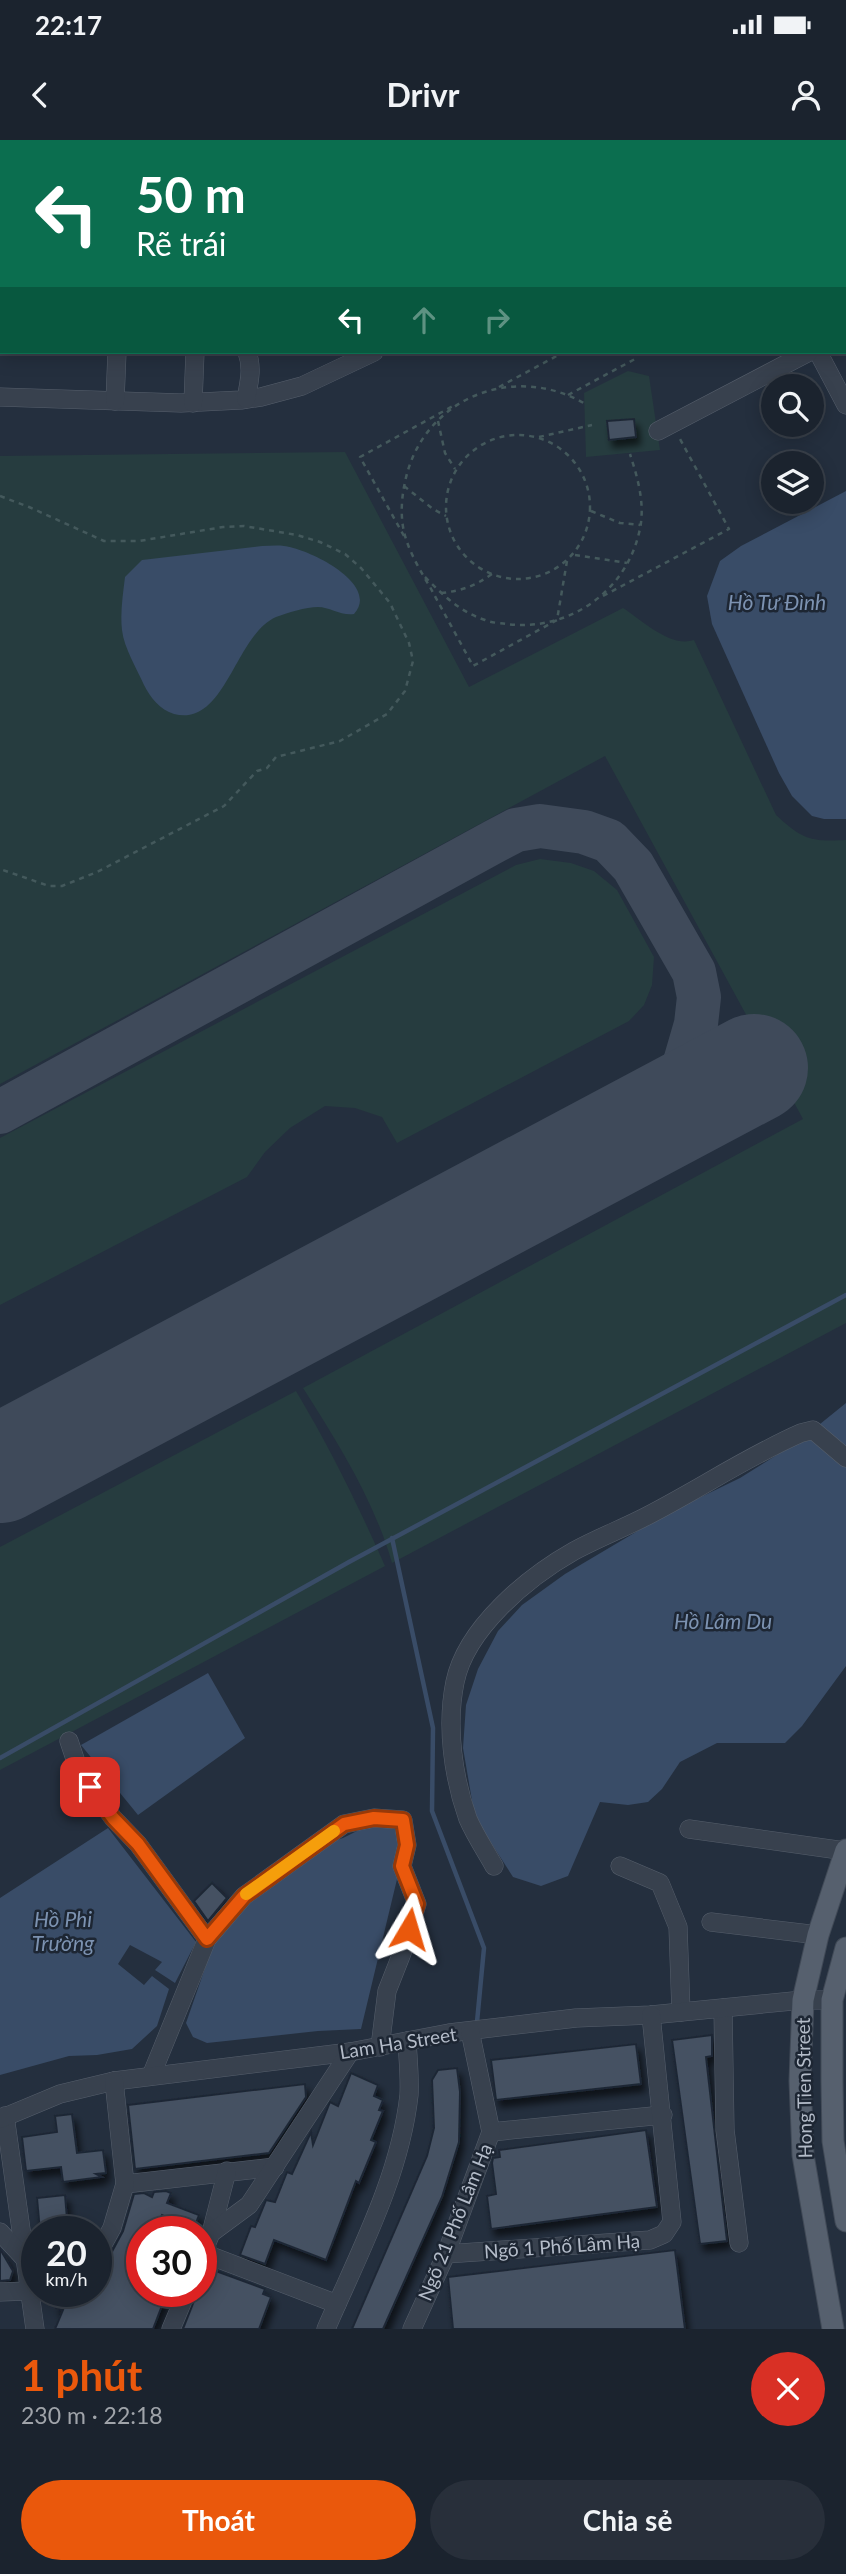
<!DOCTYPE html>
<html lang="vi">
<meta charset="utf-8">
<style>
body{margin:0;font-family:Lato,sans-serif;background:#282f3a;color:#f1f3f6;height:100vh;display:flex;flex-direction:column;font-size:26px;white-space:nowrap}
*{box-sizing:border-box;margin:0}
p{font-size:23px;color:#a0a4aa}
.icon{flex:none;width:38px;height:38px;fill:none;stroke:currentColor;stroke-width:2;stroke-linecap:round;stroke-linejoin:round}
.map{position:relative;height:2189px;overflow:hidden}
.details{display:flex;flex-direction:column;background:#1b232e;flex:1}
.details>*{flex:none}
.hud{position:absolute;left:0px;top:0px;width:847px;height:214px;box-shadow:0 4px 18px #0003,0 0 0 2px #39404a;background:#0b6e4f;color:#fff;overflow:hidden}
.buttons{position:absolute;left:761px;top:234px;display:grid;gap:14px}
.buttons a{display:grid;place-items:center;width:63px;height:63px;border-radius:50%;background:#1b232e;box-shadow:0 4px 18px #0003,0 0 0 2px #39404a;font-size:35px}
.speed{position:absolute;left:21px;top:2076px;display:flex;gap:14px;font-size:35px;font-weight:700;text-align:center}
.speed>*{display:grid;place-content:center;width:91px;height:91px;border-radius:50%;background:#1b232e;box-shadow:0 4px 18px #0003,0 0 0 2px #39404a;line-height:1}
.speed small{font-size:18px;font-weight:400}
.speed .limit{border:10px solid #d22;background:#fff;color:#111}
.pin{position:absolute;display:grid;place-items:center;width:60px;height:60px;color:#fff;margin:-30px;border-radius:14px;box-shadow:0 4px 10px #0006}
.me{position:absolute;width:77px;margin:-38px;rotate:7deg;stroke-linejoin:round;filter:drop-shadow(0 0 5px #0008)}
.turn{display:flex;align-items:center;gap:24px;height:147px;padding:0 21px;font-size:32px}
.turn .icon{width:91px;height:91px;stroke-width:2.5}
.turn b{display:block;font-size:49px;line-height:60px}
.lanes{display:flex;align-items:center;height:66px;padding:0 21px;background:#0003;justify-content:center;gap:35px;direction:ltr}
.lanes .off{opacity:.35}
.round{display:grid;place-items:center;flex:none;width:74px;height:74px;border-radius:37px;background:#282f3a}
.headline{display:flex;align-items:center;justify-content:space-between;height:119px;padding:0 21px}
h1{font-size:42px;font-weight:700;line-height:52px;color:#ea580c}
.button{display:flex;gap:14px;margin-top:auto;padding:14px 21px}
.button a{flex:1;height:80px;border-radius:42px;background:#ea580c;color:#fff;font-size:28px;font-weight:700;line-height:80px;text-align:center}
.button a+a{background:#282f3a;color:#f1f3f6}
.status{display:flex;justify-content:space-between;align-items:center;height:49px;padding:0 35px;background:#1b232e;direction:ltr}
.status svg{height:19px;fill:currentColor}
header{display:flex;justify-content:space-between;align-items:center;height:91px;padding:0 21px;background:#1b232e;font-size:32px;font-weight:700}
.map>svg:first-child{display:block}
</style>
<div class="status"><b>22:17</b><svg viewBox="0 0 49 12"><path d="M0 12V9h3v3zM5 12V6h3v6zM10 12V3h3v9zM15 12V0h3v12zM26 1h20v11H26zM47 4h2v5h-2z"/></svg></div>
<header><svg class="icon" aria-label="back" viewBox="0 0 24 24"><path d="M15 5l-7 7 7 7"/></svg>Drivr<svg class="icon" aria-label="person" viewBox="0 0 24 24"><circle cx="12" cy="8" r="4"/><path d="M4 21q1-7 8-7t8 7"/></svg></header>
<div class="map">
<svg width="846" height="2189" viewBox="0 0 846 2189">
<defs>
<filter id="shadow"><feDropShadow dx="4" dy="7" stdDeviation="3.5" flood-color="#0009"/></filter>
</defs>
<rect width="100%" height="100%" fill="#242f3e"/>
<g fill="#263c3f">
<polygon points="628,231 649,236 660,310 586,317 584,253"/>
<path d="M345,312l124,235 154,-79c19,12 47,40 71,32l82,175c26,24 34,27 70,25v483l-454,240c-18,-63 -54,-120 -89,-175l500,-269 -198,-363 -605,328v-628z"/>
<polygon points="540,719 571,723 594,731 617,750 654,817 652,845 644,865 629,881 397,1003 382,977 355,968 325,966 290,988 265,1012 247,1037 0,1165 0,998 516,725"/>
<path d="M296,1251c34,57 62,114 89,175l-385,204v-223z"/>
</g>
<g fill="#394c67">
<polygon points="846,351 846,679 824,679 812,676 792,656 779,633 712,484 707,456 720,421 741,406"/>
<path d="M262,406c7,0 15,-1 22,0 25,3 97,38 70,68 -13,2 -24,-7 -36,-7 -12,0 -31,6 -42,10 -42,19 -50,110 -102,97 -14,-4 -24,-17 -30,-29 -7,-16 -20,-37 -22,-55 -2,-17 1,-36 3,-53l17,-17z"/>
<polygon points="846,1263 846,1526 802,1586 785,1603 717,1603 680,1622 662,1649 648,1662 628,1665 600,1662 568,1736 541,1746 513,1737 475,1678 463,1608 466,1565 478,1529 498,1491 522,1465 565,1434 668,1373 740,1338 799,1301"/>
<polygon points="208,1533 245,1598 138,1675 81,1605"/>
<polygon points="373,1683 398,1683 405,1706 361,1889 318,1891 207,1903 193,1897 186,1883 220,1785 325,1704 343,1698"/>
<polygon points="108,1688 196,1802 175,1843 155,1830 162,1822 130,1805 118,1824 144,1845 152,1836 169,1849 157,1886 132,1909 97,1915 69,1916 0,1935 0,1758"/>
</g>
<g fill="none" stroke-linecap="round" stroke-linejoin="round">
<g stroke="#394c67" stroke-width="4.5">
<polyline points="392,1398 433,1588 432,1671 484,1808 477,1882"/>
<polyline points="0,1618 349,1422 846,1155"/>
</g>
<polyline stroke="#3f4a5a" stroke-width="44" points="0,972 495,701 516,690 540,686 584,692 609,701 633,726 694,832 699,857 696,884 685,922 673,946 635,991"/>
<polyline stroke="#3f4a5a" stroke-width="108" points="0,1329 754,928"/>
</g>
<g fill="#455162" stroke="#1f2835" stroke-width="2" filter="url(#shadow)">
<polygon points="634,279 636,297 609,300 607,281"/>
<polygon points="212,1743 227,1758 208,1781 194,1761"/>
<polygon points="712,1895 712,1916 706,1917 727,2101 700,2104 672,1900"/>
<polygon points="636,1904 641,1944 496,1960 491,1920"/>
<polygon points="457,1928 460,1952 459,2002 442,2057 383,2189 352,2189 427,2016 434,1988 432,1940 438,1930"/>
<polygon points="351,1933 378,1945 374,1956 383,1960 379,1970 383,1971 371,2000 376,2002 359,2043 356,2041 326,2120 274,2100 265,2124 240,2115 251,2086 255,2087 266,2060 275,2062 287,2032 292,2034 311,1992 313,2005 330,1962 338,1966"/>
<polygon points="305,1944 306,1957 269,2013 135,2029 128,1965"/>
<polygon points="72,1974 77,2013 103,2010 106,2033 96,2034 102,2037 63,2042 61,2027 26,2031 22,1997 57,1992 55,1976"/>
<polygon points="646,1990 657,2067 491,2089 487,2056 496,2054 492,2023 493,2018 500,2017 499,2010"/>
<polygon points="166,2051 171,2053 167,2063 199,2075 194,2088 162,2075 156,2091 142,2091 142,2151 154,2151 166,2155 153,2189 55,2189 63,2170 56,2168 63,2151 85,2153 96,2151 108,2119 123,2091 134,2054 144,2053 152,2057 154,2052"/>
<polygon points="65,2055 68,2091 40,2091 37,2058"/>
<polygon points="0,2109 13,2131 10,2140 0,2141"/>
<polygon points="675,2110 685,2189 453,2189 448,2137"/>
<polygon points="205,2127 265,2149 263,2154 271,2157 259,2189 183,2189 198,2151 201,2151 201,2128"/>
</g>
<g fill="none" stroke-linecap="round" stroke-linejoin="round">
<g stroke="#565f6c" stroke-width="19">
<g id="minor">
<polyline points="351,0 351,2"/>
<polyline points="588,0 589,2"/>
<polyline points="125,2 125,0"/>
<polyline points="413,2 417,0"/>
<polyline points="528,2 531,0"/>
<polyline points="766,2 769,0"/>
<polyline points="0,148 2,148"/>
<polyline points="845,193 846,192"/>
<polyline points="818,212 846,265"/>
<polyline points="0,257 181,263 241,260 261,257 302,246 374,212"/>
<path d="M246,259c3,-16 7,-31 1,-47"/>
<polyline points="115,261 117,212"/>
<polyline points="193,263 195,212"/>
<polyline points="658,291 809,212"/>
<polyline points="69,1601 79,1631 113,1678 138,1704 207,1799"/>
<polyline points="689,1689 846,1711"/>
<path d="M494,1726c-9,-16 -19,-31 -26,-47 -15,-42 -22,-93 -13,-137 11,-54 73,-105 119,-131 22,-12 45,-21 67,-32 54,-27 105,-62 160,-86l12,-3 33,28"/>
<polyline points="620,1726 660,1743 678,1787 681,1872"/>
<polyline points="711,1782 818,1795"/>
<polyline points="723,1868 725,1990 739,2103"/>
<polyline points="151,1936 207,1799 244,1756 344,1684 374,1678 403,1680 407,1705 402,1726 417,1764 402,1813 387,1851 380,1907"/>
<polyline points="5,1976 35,2189"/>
<polyline points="0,1979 60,1954 114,1941 350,1912 449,1893 576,1878 651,1875 803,1860 832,1860"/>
<polyline points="491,1992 663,1975"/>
<polyline points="125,2044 275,2027"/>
<polyline points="0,2092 24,2118"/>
<polyline points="211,2093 227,2031"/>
<polyline points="203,2113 337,2164"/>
<polyline points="446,2114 650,2100 664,2094 672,2082 651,1875"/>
<polyline points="96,2117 112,2088 125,2044 114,1941"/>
<polyline points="201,2117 211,2093 249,2065 350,1912"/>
<polyline points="0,2152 28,2151 37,2149"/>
<polyline points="171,2189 187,2151"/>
<path d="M326,2189c32,-74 74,-152 83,-234 1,-18 -1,-36 -2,-54"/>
<polyline points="412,2189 446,2114 491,1992 470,1891"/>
</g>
</g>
<g stroke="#414a57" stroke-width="23">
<g id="major">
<polyline points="837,0 838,2"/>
<polyline points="845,15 846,17"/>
<polyline points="846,1808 832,1860 832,1942 833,2001 846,2081"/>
<polyline points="833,2189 803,2015 800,1941 803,1860 818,1795 846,1710"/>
</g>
</g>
<g stroke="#44595c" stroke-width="2.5" stroke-dasharray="5 5" stroke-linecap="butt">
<polyline points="499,247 564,212"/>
<polyline points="568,255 635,219 631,212"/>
<polyline points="438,281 445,313 455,329"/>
<circle cx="518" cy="367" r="72"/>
<polyline points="539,297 592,285"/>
<polyline points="404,346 433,369 446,376"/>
<polyline points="0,356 29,367 104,401 139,401 223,387 244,386 297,395 320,402 345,414 361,428 390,463 409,503 413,521 405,551 387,574 340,601 276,617 267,628 257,631 224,666 97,732 62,746 49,746 0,729"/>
<polyline points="591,371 620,383 640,385"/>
<polyline points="404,396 360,317 453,266"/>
<polyline points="575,415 627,423"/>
<path d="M567,421l-10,59 -84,46c-14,-26 -29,-53 -43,-79 -9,-15 -19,-32 -24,-48 -6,-18 -5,-39 -1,-57 17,-84 110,-121 182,-77"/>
<path d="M425,437c18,18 35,35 60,43 7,3 15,3 21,4 61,8 119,-31 133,-91 7,-27 -1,-54 -9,-79"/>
<path d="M441,453c20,-2 34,-7 51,-19"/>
<polyline points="603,456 729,389 680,299"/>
</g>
<use href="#minor" stroke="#38414e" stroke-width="18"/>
<use href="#major" stroke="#56606e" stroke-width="21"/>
</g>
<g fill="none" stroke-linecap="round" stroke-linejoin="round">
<g stroke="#983908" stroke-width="18">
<polyline id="route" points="90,1647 113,1678 138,1704 207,1799 244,1756 344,1684 374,1678 403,1680 407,1705 402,1726 417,1764 409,1789"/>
</g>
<use href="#route" stroke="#ea580c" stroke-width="12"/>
<polyline stroke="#f59e0b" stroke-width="12" points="246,1754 334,1691"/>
</g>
<g text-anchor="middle" stroke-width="5" stroke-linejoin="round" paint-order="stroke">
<g font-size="19" fill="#b4bcc9" stroke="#1d2633">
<text transform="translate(398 1903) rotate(-9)" y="7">Lam Ha Street</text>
<text transform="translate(804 1948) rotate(-91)" y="7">Hong Tien Street</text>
<text transform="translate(455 2082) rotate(-68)" y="7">Ngõ 21 Phố Lâm Hạ</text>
<text transform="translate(562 2106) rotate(-4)" y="7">Ngõ 1 Phố Lâm Hạ</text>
</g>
<g font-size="21" font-style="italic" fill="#7c92b1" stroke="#1d2633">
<text x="777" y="470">Hồ Tư Đình</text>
<text x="723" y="1489">Hồ Lâm Du</text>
<text x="63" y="1787">Hồ Phi<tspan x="63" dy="24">Trường</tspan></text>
</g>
</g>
</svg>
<div class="buttons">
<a><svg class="icon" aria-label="search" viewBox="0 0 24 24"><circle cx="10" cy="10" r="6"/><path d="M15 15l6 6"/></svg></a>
<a><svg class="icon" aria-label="layers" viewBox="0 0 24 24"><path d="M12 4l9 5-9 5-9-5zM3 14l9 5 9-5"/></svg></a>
</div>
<div class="speed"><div>20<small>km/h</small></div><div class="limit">30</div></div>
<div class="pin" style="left:90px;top:1647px;background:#d93025"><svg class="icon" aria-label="arrive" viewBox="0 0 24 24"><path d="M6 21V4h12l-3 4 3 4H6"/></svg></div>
<svg class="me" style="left:409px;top:1789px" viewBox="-20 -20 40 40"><path d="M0-17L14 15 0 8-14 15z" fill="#ea580c" stroke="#fff" stroke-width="4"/></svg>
<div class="hud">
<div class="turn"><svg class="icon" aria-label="left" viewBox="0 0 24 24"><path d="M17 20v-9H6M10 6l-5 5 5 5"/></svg><div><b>50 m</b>Rẽ trái</div></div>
<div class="lanes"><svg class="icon" aria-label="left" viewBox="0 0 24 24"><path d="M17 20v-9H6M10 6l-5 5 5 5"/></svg><svg class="icon off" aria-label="ahead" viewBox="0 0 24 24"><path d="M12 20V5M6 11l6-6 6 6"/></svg><svg class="icon off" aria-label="right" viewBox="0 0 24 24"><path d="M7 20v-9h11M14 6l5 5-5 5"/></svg></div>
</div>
</div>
<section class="details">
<div class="headline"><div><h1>1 phút</h1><p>230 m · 22:18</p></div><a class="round" style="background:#d93025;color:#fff"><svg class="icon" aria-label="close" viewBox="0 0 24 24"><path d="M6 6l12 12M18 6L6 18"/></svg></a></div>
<div class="button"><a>Thoát</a><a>Chia sẻ</a></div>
</section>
